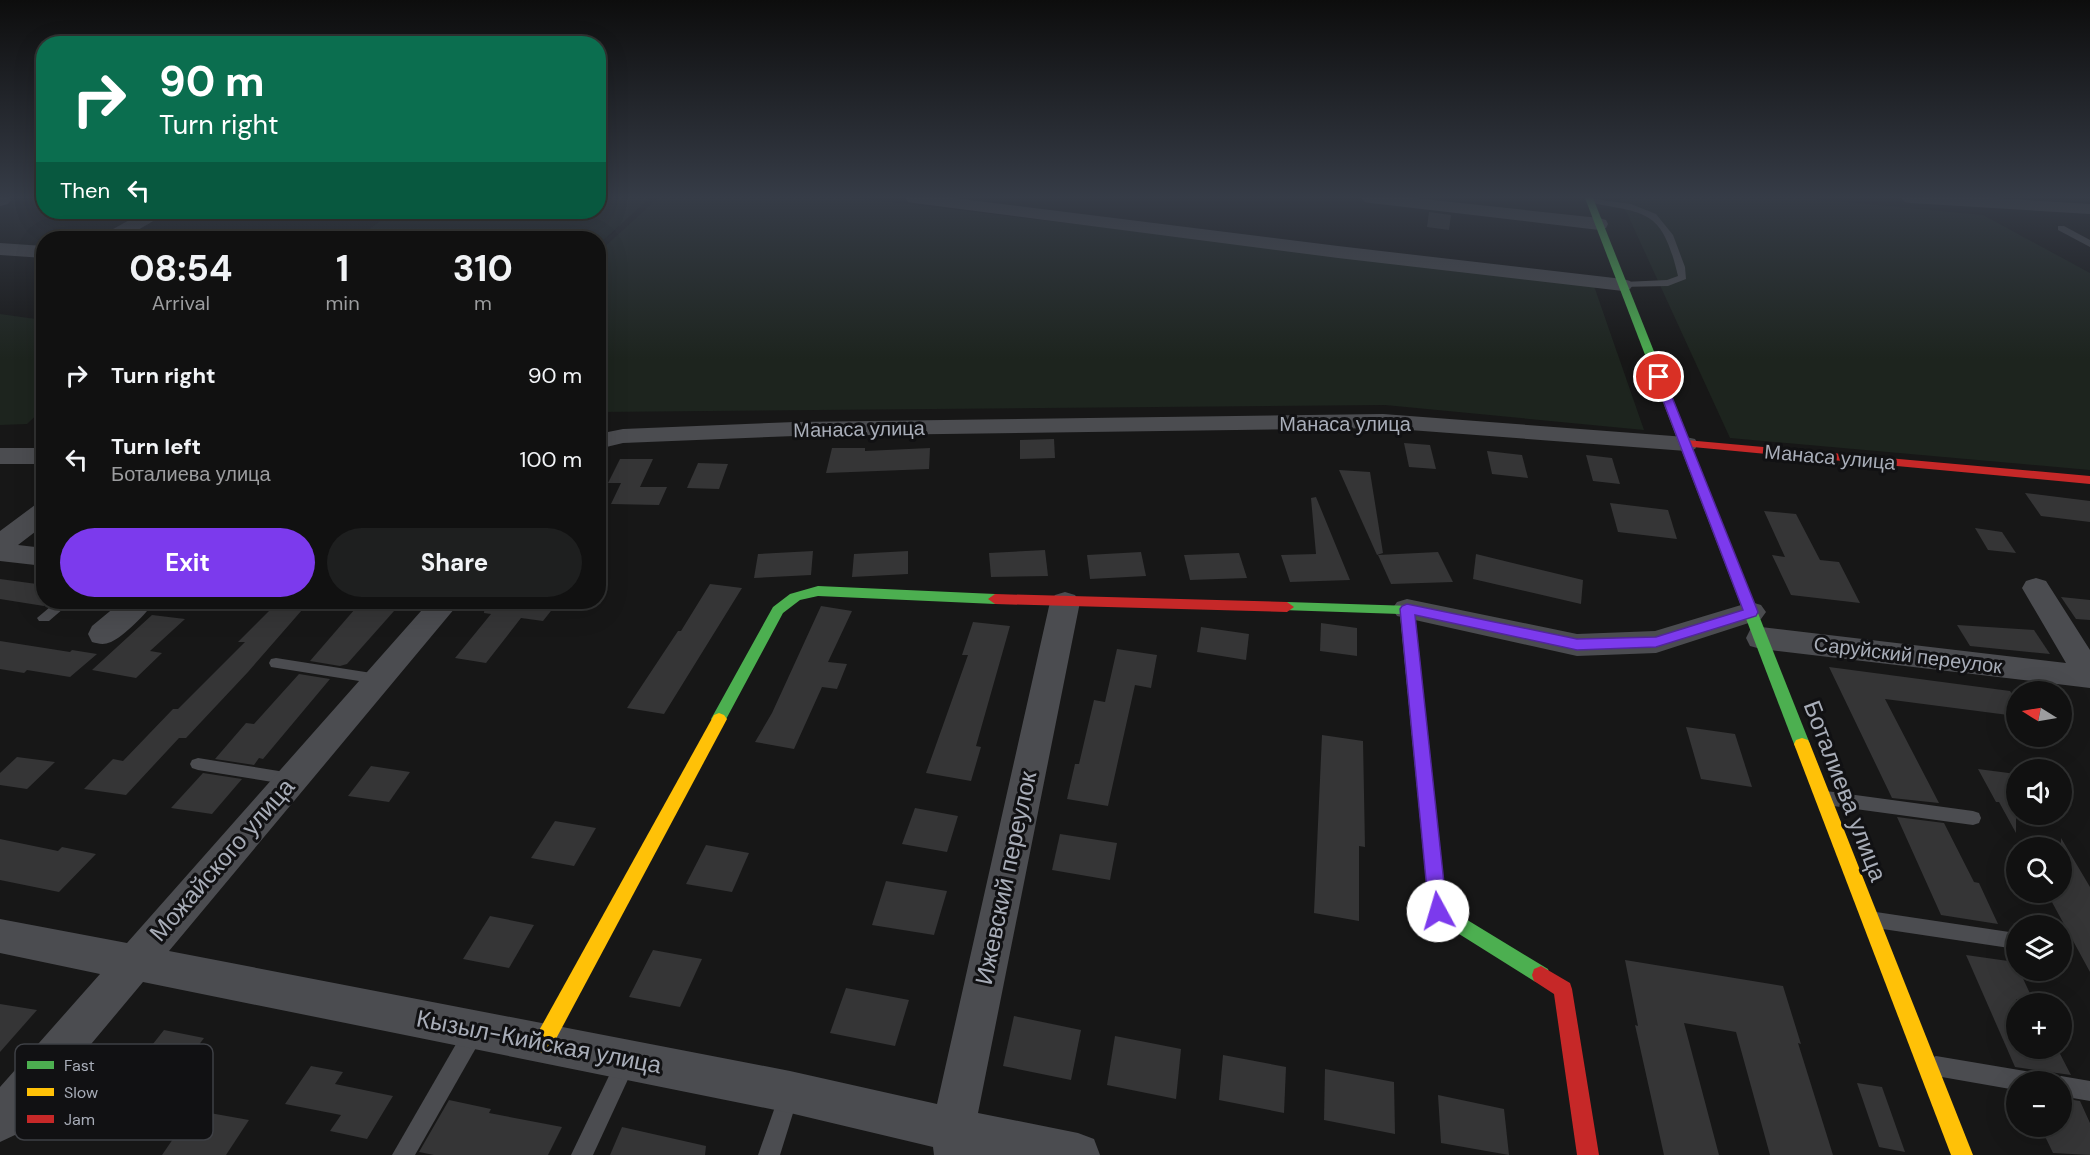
<!DOCTYPE html>
<meta charset="utf-8">
<style>
body{margin:0;font-family:"DM Sans",sans-serif;background:#1e1f1f;color:#f1f3f6;height:100vh;display:flex;flex-direction:column;font-size:22px;white-space:nowrap}
*{box-sizing:border-box;margin:0}
p{font-size:20px;color:#9c9d9f}
.icon{flex:none;width:33px;height:33px;fill:none;stroke:currentColor;stroke-width:2;stroke-linecap:round;stroke-linejoin:round}
.map{position:relative;flex:1;overflow:hidden}
.details{position:absolute;left:36px;top:231px;width:570px;height:378px;display:flex;flex-direction:column;background:#111;border-radius:24px;box-shadow:0 6px 24px #0002,0 0 0 2px #303131}
.details>*{flex:none}
.banner{position:absolute;left:36px;top:36px;width:570px;height:183px;border-radius:24px;box-shadow:0 6px 24px #0002,0 0 0 2px #303131;background:#0b6e4f;color:#fff;overflow:hidden}
.needle{width:39px;rotate:281deg}
.buttons{position:absolute;left:2006px;top:681px;display:grid;gap:12px}
.buttons a{display:grid;place-items:center;width:66px;height:66px;border-radius:50%;background:#111;box-shadow:0 6px 24px #0002,0 0 0 2px #303131;font-size:30px}
.pin{position:absolute;display:grid;place-items:center;width:51px;height:51px;color:#fff;margin:-26px;border:3px solid #fff;border-radius:50%;box-shadow:0 2px 6px #0007}
.me{position:absolute;width:66px;margin:-33px;rotate:354deg;stroke-linejoin:round;filter:drop-shadow(0 0 4px #0008)}
.turn{display:flex;align-items:center;gap:21px;height:126px;padding:0 24px;font-size:27px}
.turn .icon{width:78px;height:78px;stroke-width:2.5}
.turn b{display:block;font-size:42px;line-height:51px}
.then{display:flex;align-items:center;height:57px;padding:0 24px;background:#0003;gap:12px;font-size:22px}
.eta{display:flex;justify-content:space-evenly;align-items:center;height:102px;text-align:center}
.eta b{font-size:36px;font-weight:700;line-height:42px}
.primary-button{display:flex;gap:12px;margin-top:auto;padding:12px 24px}
.primary-button a{flex:1;height:69px;border-radius:36px;background:#7c3aed;color:#fff;font-size:24px;font-weight:700;line-height:69px;text-align:center}
.primary-button a+a{background:#1e1f1f;color:#f1f3f6}
ul{padding:0;list-style:none}
li{display:flex;align-items:center;gap:18px;height:84px;padding:0 24px}
li div{flex:1}
li b{display:block;font-size:22px}
li em{font-style:normal}
.map>svg:first-child{display:block}
</style>
<div class="map">
<svg width="2090" height="1155" viewBox="0 0 2090 1155">
<rect width="100%" height="100%" fill="#171717"/>
<g fill="#1d241e">
<polygon points="599,198 650,198 599,244 598,238 357,238 393,212 598,212"/>
<polygon points="658,198 856,198 1594,286 1644,430 1385,405 599,412 599,252"/>
<polygon points="1620,198 1802,198 1983,215 2090,273 2090,470 1730,438"/>
<polygon points="0,314 43,320 43,409 27,424 0,425"/>
</g>
<g fill="#353536">
<polygon points="1429,212 1451,215 1449,230 1427,227"/>
<polygon points="1054,439 1055,458 1020,459 1020,440"/>
<polygon points="1404,443 1430,445 1436,469 1409,467"/>
<polygon points="832,448 865,448 865,451 930,448 929,469 826,473"/>
<polygon points="1487,451 1522,455 1528,478 1492,474"/>
<polygon points="1586,455 1612,458 1620,484 1593,481"/>
<polygon points="620,459 653,459 640,487 667,487 659,505 611,504 621,483 608,483"/>
<polygon points="698,463 728,464 719,489 687,488"/>
<polygon points="1339,470 1370,472 1383,553 1377,555"/>
<polygon points="2025,493 2090,501 2090,522 2041,516"/>
<polygon points="1316,497 1350,580 1290,582 1281,555 1316,554 1311,498"/>
<polygon points="1610,503 1668,510 1677,539 1618,532"/>
<polygon points="1764,511 1796,514 1820,560 1839,562 1860,603 1791,595 1772,555 1785,557"/>
<polygon points="1975,528 2002,532 2016,553 1988,550"/>
<polygon points="1045,550 1048,576 991,577 989,553"/>
<polygon points="813,551 811,575 754,578 758,554"/>
<polygon points="908,551 908,574 852,577 854,554"/>
<polygon points="1141,552 1146,576 1090,579 1087,555"/>
<polygon points="1438,552 1453,582 1391,584 1378,555"/>
<polygon points="1239,553 1247,578 1190,580 1184,555"/>
<polygon points="1476,554 1583,580 1581,604 1473,579"/>
<polygon points="0,579 44,585 44,606 0,599"/>
<polygon points="710,584 742,588 664,714 627,708 678,631 681,631"/>
<polygon points="2061,597 2090,600 2090,620 2076,619"/>
<polygon points="278,602 309,602 248,672 186,738 179,738 126,795 84,789 113,759 123,761 173,709 178,709 245,642 238,642"/>
<polygon points="361,602 402,602 347,664 340,666 310,661"/>
<polygon points="485,602 558,602 543,621 521,618 486,663 455,658 491,614 484,613"/>
<polygon points="821,606 852,611 828,662 847,664 837,689 822,687 794,749 755,742 772,713"/>
<polygon points="152,615 185,619 150,651 162,653 136,678 92,670"/>
<polygon points="973,622 1010,626 976,746 981,747 971,781 926,773 968,655 962,655"/>
<polygon points="1321,623 1357,628 1357,656 1320,651"/>
<polygon points="1957,625 2034,630 2050,654 1970,646"/>
<polygon points="1201,627 1249,634 1246,660 1197,652"/>
<polygon points="0,641 70,652 72,650 97,654 70,677 27,670 24,673 0,669"/>
<polygon points="1117,649 1157,655 1151,688 1135,685 1108,806 1067,799 1075,764 1079,764 1094,700 1105,702"/>
<polygon points="1829,667 2010,691 2016,701 2016,716 1885,699 1939,803 1892,798"/>
<polygon points="299,674 330,679 263,759 259,758 254,765 215,759 246,723 254,724"/>
<polygon points="1686,727 1735,734 1752,787 1701,779"/>
<polygon points="1322,735 1363,741 1365,847 1359,846 1359,921 1314,913"/>
<polygon points="17,757 55,762 27,789 0,785 0,773"/>
<polygon points="371,766 410,772 389,802 348,796"/>
<polygon points="1978,769 2016,774 2016,833 1999,802 1996,802"/>
<polygon points="203,773 242,779 212,814 171,808"/>
<polygon points="915,808 958,816 947,852 902,844"/>
<polygon points="1897,817 1944,823 1974,882 1979,883 1998,924 1941,915"/>
<polygon points="555,821 596,828 574,866 531,858"/>
<polygon points="1060,834 1117,843 1110,880 1052,870"/>
<polygon points="2061,838 2090,887 2090,972 2047,893 2061,895"/>
<polygon points="0,839 58,851 62,847 96,854 59,892 0,880"/>
<polygon points="706,845 749,853 732,892 686,884"/>
<polygon points="886,881 947,891 934,935 872,925"/>
<polygon points="490,916 534,925 509,968 463,959"/>
<polygon points="653,950 702,959 680,1007 629,997"/>
<polygon points="1966,955 2015,962 2016,970 2019,970 2034,1002 2016,999 2016,1048 2057,1048 2071,1075 2015,1067"/>
<polygon points="1625,960 1783,986 1801,1044 1798,1043 1833,1155 1770,1155 1736,1032 1684,1023 1719,1155 1664,1155 1635,1025 1638,1026"/>
<polygon points="846,988 909,1000 895,1046 830,1033"/>
<polygon points="0,1004 37,1010 0,1052"/>
<polygon points="1014,1016 1081,1030 1071,1080 1003,1066"/>
<polygon points="164,1030 204,1038 168,1086 126,1078"/>
<polygon points="1115,1036 1181,1049 1176,1099 1107,1085"/>
<polygon points="1223,1055 1286,1067 1284,1113 1219,1100"/>
<polygon points="311,1066 343,1072 335,1084 393,1096 367,1139 330,1131 341,1115 285,1104"/>
<polygon points="1325,1069 1394,1082 1395,1134 1324,1120"/>
<polygon points="1857,1083 1882,1087 1905,1152 1879,1147"/>
<polygon points="1438,1095 1504,1109 1509,1155 1441,1143"/>
<polygon points="2061,1098 2080,1101 2090,1123 2090,1155 2053,1153 2040,1126 2061,1126"/>
<polygon points="449,1100 491,1109 489,1113 562,1127 548,1155 434,1155 419,1152"/>
<polygon points="193,1110 249,1120 226,1155 162,1155"/>
<polygon points="622,1127 706,1146 705,1155 610,1155"/>
</g>
<g fill="none" stroke-linecap="round" stroke-linejoin="round">
<g fill="#4b4c50" fill-rule="evenodd">
<path d="M1587,198l44,6 25,10 17,21 12,32 1,12 -18,7 -48,1v-4l3,-1 44,-2 11,-4c-16,-68 -31,-62 -91,-74z"/>
<polygon points="2058,226 2064,226 2090,240 2090,247 2058,230"/>
<polygon points="56,602 71,602 49,621 39,621 37,618"/>
<polygon points="276,658 378,674 383,675 385,679 383,683 378,684 271,667 269,663 271,659"/>
<polygon points="198,758 291,773 297,774 299,779 297,784 291,785 198,770 192,768 190,764 192,760"/>
<polygon points="1826,791 1973,811 1979,813 1981,818 1979,823 1973,825 1826,805 1820,803 1818,798 1820,793"/>
<polygon points="1876,912 2016,933 2016,949 1876,928 1870,926 1867,920 1870,914"/>
<polygon points="474,1023 481,1025 484,1032 481,1039 415,1155 392,1155 467,1025"/>
<polygon points="626,1052 633,1055 636,1062 593,1155 571,1155 619,1055"/>
<polygon points="1936,1056 2031,1072 2038,1075 2041,1082 2016,1082 2016,1090 1936,1076 1929,1073 1926,1066 1929,1059"/>
<polygon points="2061,1076 2090,1081 2090,1101 2061,1096 2061,1082 2053,1082"/>
<polygon points="789,1084 796,1087 799,1094 780,1155 758,1155 782,1087"/>
</g>
<g fill="#4b4c50" fill-rule="evenodd">
<polygon points="0,198 9,198 11,200 8,204 0,206"/>
<polygon points="905,198 953,198 1338,246 1623,279 1630,281 1633,285 1630,289 1623,291 1338,258 914,203 908,202"/>
<polygon points="1362,198 1414,198 1599,218 1606,220 1608,224 1606,228 1599,230 1371,203 1365,202"/>
<polygon points="1902,198 1991,198 2090,204 2090,214 1911,203 1905,202"/>
<polygon points="144,212 165,212 162,216 124,238 101,238 104,234"/>
<polygon points="0,243 44,246 44,258 0,255"/>
<polygon points="1383,414 1686,437 1695,439 1698,444 1695,449 1686,451 1383,428 795,436 623,443 598,449 598,434 623,429 795,422"/>
<rect x="0" y="448" width="44" height="16"/>
<polygon points="44,503 44,525 18,545 44,548 44,566 0,561 0,531 35,505"/>
<polygon points="2036,578 2046,581 2090,650 2090,688 1761,649 1750,646 1746,638 1750,630 1761,627 2066,663 2022,588 2026,581"/>
<polygon points="1065,592 1075,595 1080,602 978,1113 1078,1133 1094,1139 1100,1155 934,1155 933,1147 790,1113 143,982 15,1135 0,1142 0,1087 100,974 0,953 0,919 127,943 429,602 460,602 169,951 790,1071 937,1104 1050,602 1055,595"/>
<polygon points="1407,599 1577,634 1655,631 1751,602 1761,605 1766,612 1761,619 1656,653 1577,656 1397,616 1392,609 1397,602"/>
<path d="M121,602h33c-7,11 -31,35 -43,40 -7,3 -12,2 -19,0l-4,-8 4,-8z"/>
</g>
<g fill="#4caf50" fill-rule="evenodd">
<polygon points="1585,198 1593,198 1810,744 1808,748 1802,750 1796,748 1794,744"/>
<polygon points="818,586 995,594 1002,599 995,604 818,596 800,600 783,613 724,723 719,725 714,723 711,719 773,607 790,594"/>
<polygon points="1287,602 1412,606 1446,907 1548,969 1550,975 1548,981 1541,984 1534,981 1432,917 1429,911 1400,614 1282,610 1280,607"/>
</g>
<g fill="#ffc107" fill-rule="evenodd">
<polygon points="719,713 724,715 727,719 550,1050 543,1053 536,1050 533,1043 536,1036 714,715"/>
<polygon points="1802,738 1808,740 1810,744 1973,1155 1951,1155 1794,744 1796,740"/>
</g>
<g fill="#c62828" fill-rule="evenodd">
<polygon points="1686,440 2090,476 2090,484 1682,446 1680,444"/>
<polygon points="995,594 1287,602 1294,607 1287,612 995,604 988,599"/>
<polygon points="1541,966 1570,983 1572,989 1599,1155 1577,1155 1554,994 1534,981 1532,975 1534,969"/>
</g>
</g>
<linearGradient id="sky" x2="0" y2="1"><stop stop-color="#0d0d0d"/><stop offset="0.55" stop-color="#363c47"/><stop offset="1" stop-color="#363c47" stop-opacity="0"/></linearGradient>
<rect width="2090" height="359" fill="url(#sky)"/>
<polygon fill="#7c3aed" stroke="#51269a" stroke-width="1.5" points="1655,374 1663,374 1664,377 1758,612 1756,616 1656,647 1577,650 1415,615 1447,911 1445,916 1438,919 1432,916 1429,911 1400,609 1402,606 1407,604 1577,639 1656,637 1743,610 1654,377"/>
<g text-anchor="middle" stroke-width="6" stroke-linejoin="round" paint-order="stroke">
<g font-size="20" fill="#a8adb8" stroke="#111113">
<text x="1345" y="431">Манаса улица</text>
<text transform="translate(859 429) rotate(-1)" y="7">Манаса улица</text>
<text transform="translate(1830 457) rotate(5)" y="7">Манаса улица</text>
<text transform="translate(1908 655) rotate(7)" y="7">Саруйский переулок</text>
</g>
<g font-size="24" fill="#a8adb8" stroke="#111113">
<text transform="translate(1845 791) rotate(69)" y="8">Боталиева улица</text>
<text transform="translate(222 860) rotate(-49)" y="8">Можайского улица</text>
<text transform="translate(1006 878) rotate(-78)" y="8">Ижевский переулок</text>
<text transform="translate(539 1042) rotate(11)" y="8">Кызыл-Кийская улица</text>
</g>
</g>
<rect x="15" y="1044" width="198" height="96" rx="9" fill="#111113" stroke="#3e4045" stroke-width="1.5"/>
<rect x="27" y="1061" width="27" height="8" fill="#4caf50"/>
<rect x="27" y="1088" width="27" height="8" fill="#ffc107"/>
<rect x="27" y="1115" width="27" height="8" fill="#c62828"/>
<g font-size="16" fill="#a8adb8">
<text x="64" y="1071">Fast</text>
<text x="64" y="1098">Slow</text>
<text x="64" y="1125">Jam</text>
</g>
</svg>
<div class="buttons">
<a><svg class="needle" viewBox="-14 -14 28 28"><path d="M0-13l5 13h-10z" fill="#e53935"/><path d="M0 13l5-13h-10z" fill="#9c9d9f"/></svg></a>
<a><svg class="icon" aria-label="sound" viewBox="0 0 24 24"><path d="M4 9h4l5-4v14l-5-4H4zM17 9q2 3 0 6"/></svg></a>
<a><svg class="icon" aria-label="search" viewBox="0 0 24 24"><circle cx="10" cy="10" r="6"/><path d="M15 15l6 6"/></svg></a>
<a><svg class="icon" aria-label="layers" viewBox="0 0 24 24"><path d="M12 4l9 5-9 5-9-5zM3 14l9 5 9-5"/></svg></a>
<a>+</a>
<a>−</a>
</div>
<div class="pin" style="left:1659px;top:377px;background:#d93025"><svg class="icon" aria-label="arrive" viewBox="0 0 24 24"><path d="M6 21V4h12l-3 4 3 4H6"/></svg></div>
<svg class="me" style="left:1438px;top:911px" viewBox="-20 -20 40 40"><circle r="19" fill="#fff"/><path d="M0-13L10 11 0 6-10 11z" fill="#7c3aed"/></svg>
<div class="banner">
<div class="turn"><svg class="icon" aria-label="right" viewBox="0 0 24 24"><path d="M7 20v-9h11M14 6l5 5-5 5"/></svg><div><b>90 m</b>Turn right</div></div>
<div class="then">Then<svg class="icon" aria-label="left" viewBox="0 0 24 24"><path d="M17 20v-9H6M10 6l-5 5 5 5"/></svg></div>
</div>
<section class="details">
<div class="eta">
<div><b>08:54</b><p>Arrival</p></div>
<div><b>1</b><p>min</p></div>
<div><b>310</b><p>m</p></div>
</div>
<ul>
<li><svg class="icon" aria-label="right" viewBox="0 0 24 24"><path d="M7 20v-9h11M14 6l5 5-5 5"/></svg><div><b>Turn right</b></div><em>90 m</em></li>
<li><svg class="icon" aria-label="left" viewBox="0 0 24 24"><path d="M17 20v-9H6M10 6l-5 5 5 5"/></svg><div><b>Turn left</b><p>Боталиева улица</p></div><em>100 m</em></li>
</ul>
<div class="primary-button"><a>Exit</a><a>Share</a></div>
</section>
</div>
